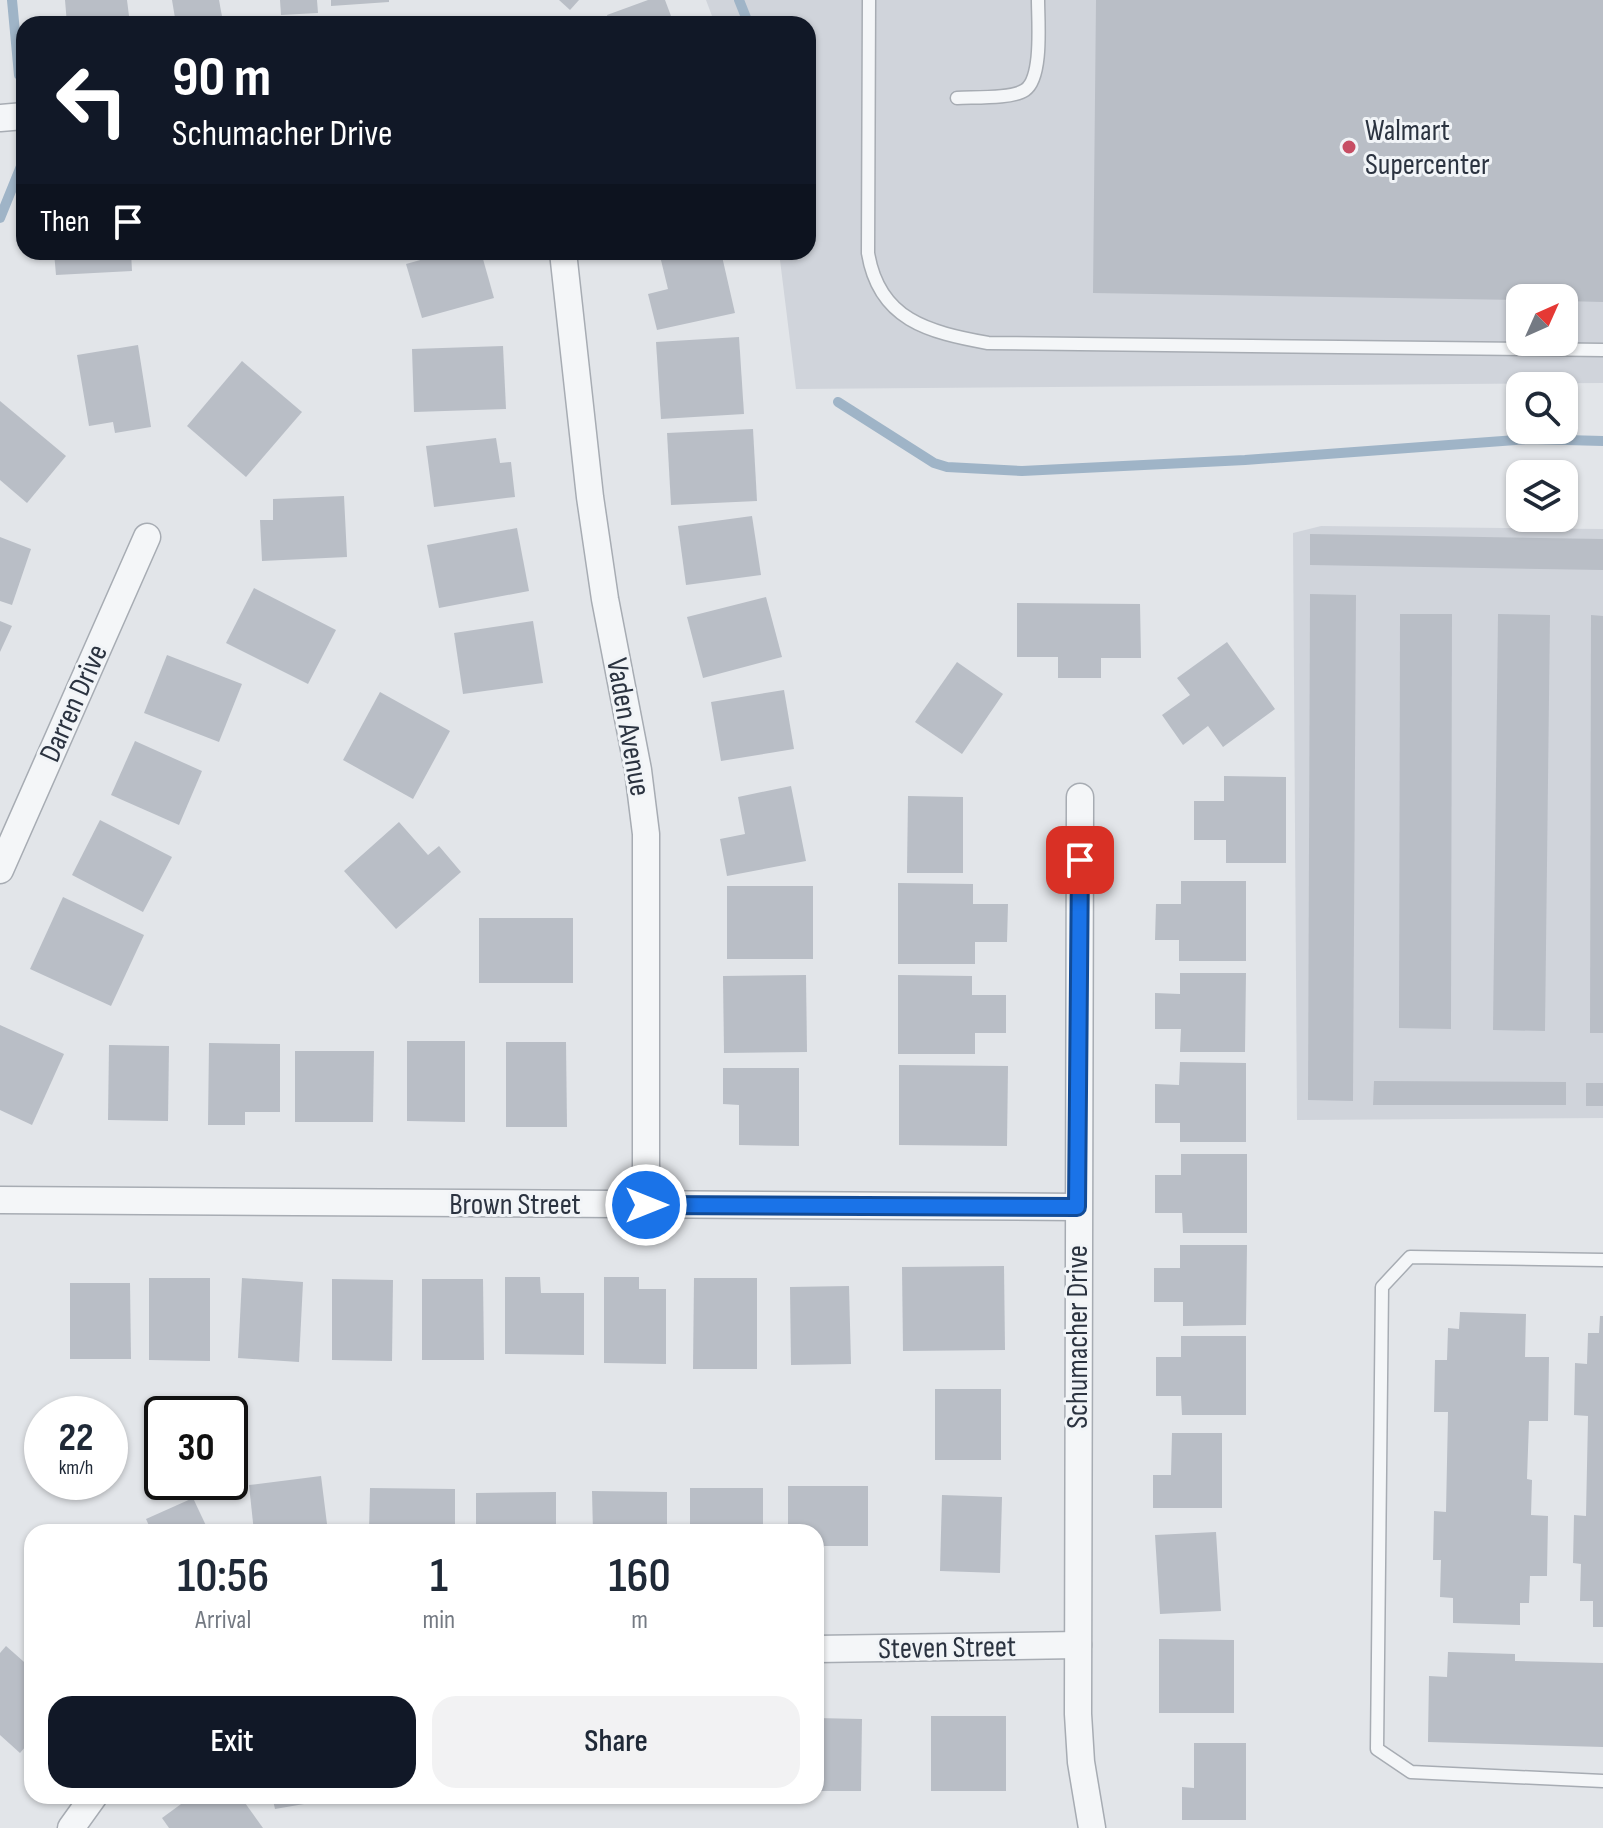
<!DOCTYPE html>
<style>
body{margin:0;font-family:"Sofia Sans Condensed",sans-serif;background:#f2f2f3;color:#1f2937;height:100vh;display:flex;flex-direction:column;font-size:30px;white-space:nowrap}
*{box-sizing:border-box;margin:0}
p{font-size:26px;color:#747a83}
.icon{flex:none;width:44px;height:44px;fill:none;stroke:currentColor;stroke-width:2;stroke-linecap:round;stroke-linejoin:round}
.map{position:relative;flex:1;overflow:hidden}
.drawer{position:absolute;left:24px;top:1524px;width:800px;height:280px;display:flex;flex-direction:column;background:#fff;border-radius:24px;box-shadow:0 2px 6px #0004}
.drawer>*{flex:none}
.hud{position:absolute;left:16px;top:16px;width:800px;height:244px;border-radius:24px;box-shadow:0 2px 6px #0004;background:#111827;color:#fff;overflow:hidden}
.needle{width:52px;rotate:45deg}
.buttons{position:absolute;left:1506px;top:284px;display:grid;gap:16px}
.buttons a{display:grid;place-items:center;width:72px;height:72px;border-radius:16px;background:#fff;box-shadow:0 2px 6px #0004;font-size:40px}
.speed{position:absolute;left:24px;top:1396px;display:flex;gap:16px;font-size:40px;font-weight:700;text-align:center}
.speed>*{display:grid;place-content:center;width:104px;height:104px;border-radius:50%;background:#fff;box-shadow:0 2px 6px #0004;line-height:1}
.speed small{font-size:20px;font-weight:400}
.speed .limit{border:4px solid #111;border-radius:12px;background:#fff;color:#111}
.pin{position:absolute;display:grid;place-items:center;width:68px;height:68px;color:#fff;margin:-34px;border-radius:16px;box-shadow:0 4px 12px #0006}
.me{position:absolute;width:88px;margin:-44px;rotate:90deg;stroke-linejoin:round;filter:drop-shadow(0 0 6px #0008)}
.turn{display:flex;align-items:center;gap:28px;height:168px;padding:0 24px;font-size:36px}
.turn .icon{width:104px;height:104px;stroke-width:2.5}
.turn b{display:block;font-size:56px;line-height:68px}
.then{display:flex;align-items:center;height:76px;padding:0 24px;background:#0003;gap:16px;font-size:30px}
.eta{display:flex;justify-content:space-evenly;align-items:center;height:136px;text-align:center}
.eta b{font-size:48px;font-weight:600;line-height:56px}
.cta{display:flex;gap:16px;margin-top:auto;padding:16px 24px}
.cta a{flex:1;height:92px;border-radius:24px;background:#111827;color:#fff;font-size:32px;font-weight:600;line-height:92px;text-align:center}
.cta a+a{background:#f2f2f3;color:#1f2937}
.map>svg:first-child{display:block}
</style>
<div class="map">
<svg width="1603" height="1828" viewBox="0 0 1603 1828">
<rect width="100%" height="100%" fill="#e2e5e9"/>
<g fill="#d0d4db" fill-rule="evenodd">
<path d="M706,0h897v383l-807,6 -17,-137h29v-228h-93zM1520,298h44v44h-44z"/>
<polygon points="1321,526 1603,529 1603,1118 1297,1120 1293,533"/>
</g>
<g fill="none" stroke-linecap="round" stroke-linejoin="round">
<g stroke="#9fb4c7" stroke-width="10">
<polyline points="12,0 19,75"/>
<polyline points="739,0 747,20"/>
<polyline points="0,218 24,159"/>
<polyline points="838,402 934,463 947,467 1022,471 1245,460 1528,439 1603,441"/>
</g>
</g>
<g fill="#b9bec6">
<polygon points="65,0 127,0 130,24 67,24"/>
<polygon points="172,0 219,0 223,22 176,24"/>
<polygon points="280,0 317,0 318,13 281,15"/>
<polygon points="331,0 389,0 389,2 331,6"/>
<polygon points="559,0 579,0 570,10"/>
<polygon points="648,0 665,0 674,24 610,24 607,15"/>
<polygon points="1096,0 1603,0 1603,302 1564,301 1564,298 1520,298 1520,300 1093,293"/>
<polygon points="54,252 131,252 132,271 56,275"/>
<polygon points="148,252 215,252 215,254 149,258"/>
<polygon points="449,252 481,252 494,298 422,318 406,264"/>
<polygon points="659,252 721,252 735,313 657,330 648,294 668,289"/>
<polygon points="739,337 744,414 661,419 656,342"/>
<polygon points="138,345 151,427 115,433 113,422 89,426 77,355"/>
<polygon points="503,346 506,409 414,412 412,349"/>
<polygon points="242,361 302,412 246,477 187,426"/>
<polygon points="0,401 66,456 27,503 0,480"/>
<polygon points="753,429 757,501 671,505 667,433"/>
<polygon points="496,438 500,463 511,462 515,497 434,507 426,446"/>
<polygon points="344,496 347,557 262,561 260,520 273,520 273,499"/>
<polygon points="752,516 761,575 686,585 678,526"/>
<polygon points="517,528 529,591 439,608 427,545"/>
<polygon points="1310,534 1603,539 1603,570 1310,565"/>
<polygon points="0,537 31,549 12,605 0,601"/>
<polygon points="254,588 336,630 308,684 226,643"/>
<polygon points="1310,594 1356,595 1353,1101 1308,1100"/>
<polygon points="766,597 782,657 703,678 687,617"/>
<polygon points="1017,603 1140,604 1141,658 1101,658 1101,678 1058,678 1058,657 1017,657"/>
<polygon points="1400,614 1452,614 1451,1029 1399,1028"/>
<polygon points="1498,614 1550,615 1545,1031 1493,1030"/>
<polygon points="1591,615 1603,616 1603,1033 1590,1033"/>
<polygon points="0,621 12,626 0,652"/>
<polygon points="533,621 543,683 463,694 454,633"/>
<polygon points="1227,642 1275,709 1223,747 1208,726 1183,745 1162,715 1190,695 1177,678"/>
<polygon points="167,655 242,684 219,742 144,713"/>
<polygon points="957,662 1003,694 962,754 915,722"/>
<polygon points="784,690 794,749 721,761 711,702"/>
<polygon points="380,692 450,731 413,799 343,760"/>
<polygon points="135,741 202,771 179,825 111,795"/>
<polygon points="1224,776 1286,777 1286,863 1226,863 1226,840 1194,840 1194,801 1224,801"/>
<polygon points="791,786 806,861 727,876 720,839 745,834 738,797"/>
<polygon points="908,796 963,797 963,873 907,873"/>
<polygon points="100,820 172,857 143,912 72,875"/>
<polygon points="399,822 428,855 439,846 461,872 396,929 344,871"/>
<polygon points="1181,881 1246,881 1246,961 1179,961 1179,940 1155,940 1156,904 1181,904"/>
<polygon points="898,883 973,884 973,904 1008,904 1007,942 975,942 975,964 898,964"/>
<rect x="727" y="886" width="86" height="73"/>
<polygon points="63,897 144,935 111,1006 30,969"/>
<rect x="479" y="918" width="94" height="65"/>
<polygon points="1180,973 1246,973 1245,1052 1180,1052 1181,1029 1155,1029 1155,993 1180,994"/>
<polygon points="806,975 807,1052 724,1053 723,976"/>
<polygon points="898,975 972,976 972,995 1006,995 1006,1033 975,1033 975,1054 898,1054"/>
<polygon points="0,1025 64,1054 32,1125 0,1110"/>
<polygon points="407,1041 465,1041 465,1122 407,1121"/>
<polygon points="506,1042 566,1042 567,1127 506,1127"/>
<polygon points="209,1043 280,1044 280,1112 245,1112 245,1125 208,1125"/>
<polygon points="109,1045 169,1046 168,1121 108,1120"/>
<polygon points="295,1051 374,1051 373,1122 295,1122"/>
<polygon points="1180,1062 1246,1063 1246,1142 1180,1142 1180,1123 1155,1123 1155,1084 1179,1085"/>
<polygon points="899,1065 1008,1066 1007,1146 899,1145"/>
<polygon points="723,1068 799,1068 799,1146 739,1145 739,1105 723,1104"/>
<polygon points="1374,1081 1566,1082 1566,1105 1373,1105"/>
<rect x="1586" y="1083" width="17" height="23"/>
<polygon points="1181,1154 1247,1154 1247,1233 1183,1233 1182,1213 1155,1213 1155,1175 1181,1175"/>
<polygon points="1180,1245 1247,1245 1246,1325 1183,1326 1183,1302 1154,1302 1154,1268 1180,1268"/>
<polygon points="1004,1266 1005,1350 903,1351 902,1267"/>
<polygon points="505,1277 540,1277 541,1293 584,1293 584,1355 505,1354"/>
<polygon points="604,1277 639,1277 639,1289 666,1289 666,1364 604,1363"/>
<polygon points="149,1278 210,1278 210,1361 149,1360"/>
<polygon points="242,1278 303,1282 299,1362 238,1358"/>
<polygon points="694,1278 757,1278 757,1369 693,1369"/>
<polygon points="332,1279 393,1280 392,1361 332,1360"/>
<polygon points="422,1279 483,1279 484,1360 422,1360"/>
<polygon points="70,1283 130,1283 131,1359 70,1359"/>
<polygon points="849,1286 851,1364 791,1365 790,1287"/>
<polygon points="1460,1312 1526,1314 1525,1357 1549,1357 1548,1421 1529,1421 1527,1479 1532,1480 1531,1515 1548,1516 1547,1576 1530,1576 1529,1603 1520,1603 1520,1625 1453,1623 1453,1598 1440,1597 1441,1560 1433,1560 1434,1511 1446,1512 1448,1412 1434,1412 1435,1360 1447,1360 1448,1328 1459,1329"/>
<polygon points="1600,1316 1603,1316 1603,1627 1593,1627 1593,1601 1580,1601 1581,1564 1573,1563 1574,1515 1586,1516 1588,1416 1574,1415 1575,1363 1587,1364 1588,1333 1599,1333"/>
<polygon points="1181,1336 1246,1336 1246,1415 1182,1415 1181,1396 1156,1396 1156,1357 1181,1357"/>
<rect x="935" y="1389" width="66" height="71"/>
<polygon points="1172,1433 1222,1433 1222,1508 1153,1508 1153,1475 1171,1475"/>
<polygon points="321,1476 328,1532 254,1532 249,1485"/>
<polygon points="788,1486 868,1486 868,1546 824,1546 824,1567 816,1567 816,1532 788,1532"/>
<polygon points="370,1488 455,1489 455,1532 369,1532"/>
<rect x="690" y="1488" width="73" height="44"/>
<polygon points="592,1491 667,1492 667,1532 593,1532"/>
<polygon points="556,1492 556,1532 476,1532 476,1493"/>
<polygon points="942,1495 1002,1497 1000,1573 940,1571"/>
<polygon points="193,1498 209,1532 152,1532 146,1519"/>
<polygon points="1216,1532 1221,1611 1160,1614 1155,1535"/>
<polygon points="1159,1639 1234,1640 1234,1713 1159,1713"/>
<polygon points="6,1646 32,1669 32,1739 20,1753 0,1735 0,1653"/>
<polygon points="1448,1652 1515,1654 1515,1661 1603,1663 1603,1747 1428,1742 1429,1676 1447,1677"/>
<rect x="931" y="1716" width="75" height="75"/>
<polygon points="816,1718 862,1719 861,1791 816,1791"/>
<polygon points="1194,1743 1246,1743 1246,1820 1182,1820 1182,1787 1194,1788"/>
<polygon points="192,1796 240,1796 263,1828 169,1828 162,1818"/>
<polygon points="272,1796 338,1796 339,1798 275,1809"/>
<rect x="376" y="1796" width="75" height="6"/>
</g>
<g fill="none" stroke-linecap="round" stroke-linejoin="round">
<g stroke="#a7acb3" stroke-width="15">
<g id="lane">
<path d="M869,0l-1,253c11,67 60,79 120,90l615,7"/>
<path d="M957,98c17,-1 55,1 68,-8 18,-12 13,-69 13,-90"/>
<polyline points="1603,1260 1410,1257 1382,1287 1377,1749 1411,1772 1603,1781"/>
</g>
</g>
<g stroke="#a7acb3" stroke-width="29">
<g id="street">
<polyline points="0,118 24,116"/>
<polyline points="563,252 590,497 605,599 638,770 646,834 646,1205"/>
<polyline points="1080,797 1078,1714 1081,1762 1092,1828"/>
<polyline points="0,870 147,537"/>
<polyline points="0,1200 1077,1207"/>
<polyline points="816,1649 1078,1645"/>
<polyline points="71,1828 94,1796"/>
</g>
</g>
<use href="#lane" stroke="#f4f6f8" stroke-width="12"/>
<use href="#street" stroke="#f4f6f8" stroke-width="26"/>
</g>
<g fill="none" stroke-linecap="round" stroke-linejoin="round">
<g stroke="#114b97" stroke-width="20">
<polyline id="route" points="646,1205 1077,1207 1080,860"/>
</g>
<use href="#route" stroke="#1a73e8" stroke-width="14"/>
</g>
<circle fill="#c74e64" stroke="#f1f4f7" stroke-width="3" cx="1349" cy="147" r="8"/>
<g text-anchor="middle" stroke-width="6" stroke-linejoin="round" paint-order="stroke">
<g font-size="30" fill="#2b3340" stroke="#f1f4f7" text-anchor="start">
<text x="1365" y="140">Walmart<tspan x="1365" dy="34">Supercenter</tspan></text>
</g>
<g font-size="30" fill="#2b3340" stroke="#f1f4f7">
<text transform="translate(73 703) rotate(-66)" y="10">Darren Drive</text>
<text transform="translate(629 727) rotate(80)" y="10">Vaden Avenue</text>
<text x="515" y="1214">Brown Street</text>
<text transform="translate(1077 1337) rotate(-90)" y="10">Schumacher Drive</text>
<text transform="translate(947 1647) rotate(-1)" y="10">Steven Street</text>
</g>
</g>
</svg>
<div class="buttons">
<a><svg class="needle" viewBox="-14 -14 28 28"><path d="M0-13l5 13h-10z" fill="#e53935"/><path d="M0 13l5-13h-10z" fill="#747a83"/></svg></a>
<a><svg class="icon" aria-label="search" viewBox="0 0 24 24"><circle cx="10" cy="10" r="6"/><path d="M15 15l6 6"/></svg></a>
<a><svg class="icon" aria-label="layers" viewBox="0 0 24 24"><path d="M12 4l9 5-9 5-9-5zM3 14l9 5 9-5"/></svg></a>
</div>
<div class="speed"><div>22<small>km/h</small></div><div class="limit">30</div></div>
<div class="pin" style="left:1080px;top:860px;background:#d93025"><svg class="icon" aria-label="arrive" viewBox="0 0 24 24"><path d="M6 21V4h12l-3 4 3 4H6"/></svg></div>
<svg class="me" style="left:646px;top:1205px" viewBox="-20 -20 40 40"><circle r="17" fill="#1a73e8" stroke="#fff" stroke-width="3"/><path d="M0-11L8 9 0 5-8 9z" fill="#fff"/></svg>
<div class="hud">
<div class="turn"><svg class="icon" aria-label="left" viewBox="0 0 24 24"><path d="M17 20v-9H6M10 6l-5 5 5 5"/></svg><div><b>90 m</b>Schumacher Drive</div></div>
<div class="then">Then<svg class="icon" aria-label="arrive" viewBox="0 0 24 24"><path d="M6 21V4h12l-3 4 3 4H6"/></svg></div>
</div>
<section class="drawer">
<div class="eta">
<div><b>10:56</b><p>Arrival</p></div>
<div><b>1</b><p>min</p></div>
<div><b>160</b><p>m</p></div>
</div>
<div class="cta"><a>Exit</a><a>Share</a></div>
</section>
</div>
